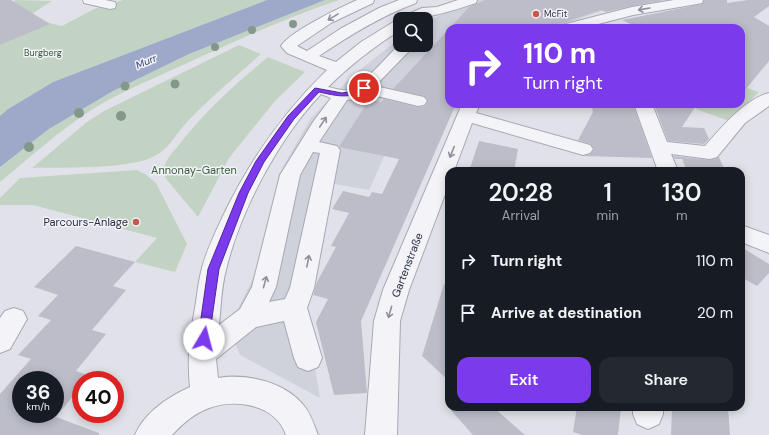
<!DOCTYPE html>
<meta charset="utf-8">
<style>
body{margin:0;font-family:"DM Sans",sans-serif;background:#242831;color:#f1f3f6;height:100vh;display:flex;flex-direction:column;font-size:15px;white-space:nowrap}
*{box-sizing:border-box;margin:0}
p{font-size:13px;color:#9ea1a6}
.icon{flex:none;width:22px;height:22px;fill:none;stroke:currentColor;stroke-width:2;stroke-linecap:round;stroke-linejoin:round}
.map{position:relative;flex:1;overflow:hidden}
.drawer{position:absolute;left:445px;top:167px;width:300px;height:244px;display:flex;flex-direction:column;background:#171b24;border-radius:12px;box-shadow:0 2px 10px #0003}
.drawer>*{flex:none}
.banner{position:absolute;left:445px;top:24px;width:300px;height:84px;border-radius:12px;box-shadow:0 2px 10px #0003;background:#7c3aed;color:#fff;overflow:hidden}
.buttons{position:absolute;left:393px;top:12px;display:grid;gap:8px}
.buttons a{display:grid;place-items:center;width:40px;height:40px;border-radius:8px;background:#171b24;box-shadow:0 2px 10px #0003;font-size:20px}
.speed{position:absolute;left:12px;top:371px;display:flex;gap:8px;font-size:20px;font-weight:700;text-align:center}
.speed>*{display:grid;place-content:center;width:52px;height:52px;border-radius:50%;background:#171b24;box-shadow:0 2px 10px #0003;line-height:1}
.speed small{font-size:10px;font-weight:400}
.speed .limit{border:6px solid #d22;background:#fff;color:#111}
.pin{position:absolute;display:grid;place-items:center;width:34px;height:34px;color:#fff;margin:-17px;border:2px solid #fff;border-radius:50%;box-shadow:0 1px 4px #0007}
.me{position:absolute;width:44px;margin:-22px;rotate:8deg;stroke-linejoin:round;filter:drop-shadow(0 0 3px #0008)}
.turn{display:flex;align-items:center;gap:14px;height:84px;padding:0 12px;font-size:18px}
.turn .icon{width:52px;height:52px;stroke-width:2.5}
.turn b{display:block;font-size:28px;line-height:34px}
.eta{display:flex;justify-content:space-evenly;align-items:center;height:68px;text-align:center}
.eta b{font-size:24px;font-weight:600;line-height:28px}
.cta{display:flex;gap:8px;margin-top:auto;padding:8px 12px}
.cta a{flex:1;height:46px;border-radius:12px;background:#7c3aed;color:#fff;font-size:16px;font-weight:600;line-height:46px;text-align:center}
.cta a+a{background:#242831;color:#f1f3f6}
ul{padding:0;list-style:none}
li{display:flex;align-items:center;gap:12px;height:52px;padding:0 12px}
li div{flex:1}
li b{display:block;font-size:15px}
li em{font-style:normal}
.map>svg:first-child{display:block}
</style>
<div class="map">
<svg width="769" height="435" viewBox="0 0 769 435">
<rect width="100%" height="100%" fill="#e1e2e9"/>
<polygon fill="#cfd1db" points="478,0 661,0 620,5 551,28 449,28 449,104 461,104 457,111 410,99 369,190 329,183 305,306 320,398 240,355 232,335 236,313 257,270 274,207 279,174 311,118 351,77 400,38 400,45 426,45 426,21"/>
<g fill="#c3d3c3">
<polygon points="14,0 52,1 27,17 0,6 15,1"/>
<polygon points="123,0 267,0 53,82 8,109 0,116 0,45 16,38 28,18 62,26 94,9"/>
<path d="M325,0h14c-56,19 -111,44 -165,69 -28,13 -58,25 -84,42 -32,21 -61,47 -90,71v-15l49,-38 64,-38 76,-37z"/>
<path d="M239,45l22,9c-25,22 -51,44 -74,68 -11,12 -19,28 -34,35 -29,13 -88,10 -121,11l55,-46 17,-11z"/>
<path d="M268,57l37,15 -30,29 -46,57 -31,59 -31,-37c-2,-4 -4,-6 -3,-11 1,-9 9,-17 14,-23 26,-34 57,-62 90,-89z"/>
<polygon points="747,88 759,92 729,121 696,109 699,104 741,104 741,93"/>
<polygon points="137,170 145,174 156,183 187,244 175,272 135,262 157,238 33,205 0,205 0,198 20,178"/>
</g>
<polygon fill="#9ea8c8" points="267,0 325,0 189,54 113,91 49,129 0,167 0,116 8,109 53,82"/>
<g fill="#bcbdc9" fill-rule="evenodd">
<polygon points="0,0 11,0 50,24 0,45"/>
<polygon points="485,0 665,0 632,6 606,12 601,10 548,28 450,28 469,7"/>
<polygon points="704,0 727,0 727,3 748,0 769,0 769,6 754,17 769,26 769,61 741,95 741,28 639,28 622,20 702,4"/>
<polygon points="449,29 449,104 456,104 361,321 367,393 334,395 316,322 328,299 313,295 317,282 336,247 331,246 349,213 332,209 343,191 369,197 372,192 382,194 399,159 339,147 369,100 381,102 384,99 418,107 425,106 428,101 424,96 393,89"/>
<polygon points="591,104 633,104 652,158 583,156 590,154 594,149 590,144 578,140 593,112"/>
<polygon points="654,104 697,104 682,127 704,128 709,139 704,144 668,141"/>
<polygon points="479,141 518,149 514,171 469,171"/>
<polygon points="673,156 710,160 719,157 725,171 687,171 682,159 675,159"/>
<path d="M76,246l59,16 -22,24 13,4 -34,40 14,4 -30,37 14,5 -4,4h-5v6l-25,31 43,16v2h-99v-41l31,-35 -13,-4 33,-35 -13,-4 20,-21 -24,-8zM21,380h34v34h-34z"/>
<polygon points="741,247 769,264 769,273 757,286 741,277"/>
<polygon points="444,284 449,285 449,381 422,356"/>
<polygon points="448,407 493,407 525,435 473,435"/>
<polygon points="577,407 621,407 618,435 582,435 573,432"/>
<polygon points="672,407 728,407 730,435 671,435"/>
</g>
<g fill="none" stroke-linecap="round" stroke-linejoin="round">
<g stroke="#a6a8b3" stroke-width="2">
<g id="minor">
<polygon points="83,0 105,0 115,2 116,5 115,8 110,9 84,3"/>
<path d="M357,0h17l-1,3 -42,20 -34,23 10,5 33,-22 39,-21 20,-8h18l-1,3c-35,13 -66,32 -97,53l17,6 25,-20 34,-21 5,-1v10c-26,17 -50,35 -72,57 6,1 13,4 19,3 16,-4 40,-34 53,-46l15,1 -40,41 49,11 3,4 -3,4 -6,1 -53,-13 -10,6 -8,1 -28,42 18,4 3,4 -26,138 -7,20 15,50 -4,9 -10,4 -10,-4 -4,-9 -10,-37 -28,6 -40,32 2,19c29,-5 68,4 87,29 6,8 9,18 13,28h-32c-10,-30 -49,-37 -77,-27 -14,5 -27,16 -37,27h-37c10,-23 33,-38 55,-48 -3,-29 0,-51 5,-79 2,-12 3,-24 6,-36 4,-18 13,-37 21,-54 27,-57 60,-104 105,-148l-40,-17 -6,-7c10,-15 58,-38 76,-46zM321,94l10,4 -18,24 -33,53 -28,112 -12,22 -21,16c2,-18 2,-37 7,-55 14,-59 53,-132 95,-176zM313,152l7,1 -30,135 -5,11 -16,3 7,-15 24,-112z"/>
<path d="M458,0h19l-1,3c-25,8 -48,16 -74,16l2,-3 18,-8 15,-1z"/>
<polygon points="674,0 703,0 702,3 697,4 633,15 583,28 560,28 562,25 632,7"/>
<path d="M769,93v13l-24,17 -28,34 -7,2 -39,-5 7,17h-20l-24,-67h18l15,38 38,4c16,-18 40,-47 64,-53z"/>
<polygon points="462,104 480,104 476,113 590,145 593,149 590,153 583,155 472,123 454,171 449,171 449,184 409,290 400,321 397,435 365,435 374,321 383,290"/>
<polygon points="741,225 769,235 769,253 741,242"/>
<polygon points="14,308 23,311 27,319 10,349 0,353 0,318 5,311"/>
<polygon points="633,407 663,407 663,414 659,424 648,429 637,424 633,414"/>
</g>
</g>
<use href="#minor" fill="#f4f4f8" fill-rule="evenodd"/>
</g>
<g fill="#849889">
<circle cx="293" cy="24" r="4"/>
<circle cx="252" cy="30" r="4"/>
<circle cx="215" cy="47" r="4"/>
<circle cx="175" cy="84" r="4.5"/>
<circle cx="125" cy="86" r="4.5"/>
<circle cx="79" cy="113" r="5"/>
<circle cx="121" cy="116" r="5"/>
<circle cx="29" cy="147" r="5"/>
</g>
<defs><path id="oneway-shaft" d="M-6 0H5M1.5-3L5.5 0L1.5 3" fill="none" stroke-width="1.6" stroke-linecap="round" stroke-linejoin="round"/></defs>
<g stroke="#8f909c">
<use href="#oneway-shaft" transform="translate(644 9) rotate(170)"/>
<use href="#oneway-shaft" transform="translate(333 17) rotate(149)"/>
<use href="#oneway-shaft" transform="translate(323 122) rotate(-56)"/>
<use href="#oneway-shaft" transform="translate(452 152) rotate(112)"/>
<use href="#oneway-shaft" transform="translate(308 261) rotate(-79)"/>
<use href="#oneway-shaft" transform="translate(265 282) rotate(-75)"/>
<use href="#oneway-shaft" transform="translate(390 312) rotate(106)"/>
</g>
<path fill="#7c3aed" stroke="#51269a" d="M364,86l2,1v3c-19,9 -28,6 -47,2l-25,27 -30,43 -16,31 -29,76 -10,70 -1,3 -4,2 -4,-2 -2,-3 10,-70 31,-76 17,-32 32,-45 27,-28 27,5 10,-2z"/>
<g fill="#c9584c" stroke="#f1f2f7" stroke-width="1.5">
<circle cx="536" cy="14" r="4"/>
<circle cx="136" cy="222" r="4"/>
</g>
<g text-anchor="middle" stroke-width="3" stroke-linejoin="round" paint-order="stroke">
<g font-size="9" fill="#2a2d40" stroke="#f1f2f7" text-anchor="start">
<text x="544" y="17">McFit</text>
</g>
<g font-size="9" fill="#385c3a" stroke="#f1f2f7">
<text x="43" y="56">Burgberg</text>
</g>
<g font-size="10" font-style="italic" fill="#364273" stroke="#f1f2f7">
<text transform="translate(146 61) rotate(-23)" y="4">Murr</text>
</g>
<g font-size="11" fill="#385c3a" stroke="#f1f2f7">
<text x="194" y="174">Annonay-Garten</text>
</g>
<g font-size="11" fill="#2a2d40" stroke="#f1f2f7" text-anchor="end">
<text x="128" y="226">Parcours-Anlage</text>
</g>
<g font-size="11" fill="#2a2d40" stroke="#f1f2f7">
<text transform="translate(407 265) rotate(-69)" y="4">Gartenstraße</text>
</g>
</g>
</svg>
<div class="buttons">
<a><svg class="icon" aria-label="search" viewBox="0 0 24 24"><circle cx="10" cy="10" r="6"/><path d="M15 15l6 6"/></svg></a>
</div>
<div class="speed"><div>36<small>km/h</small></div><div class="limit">40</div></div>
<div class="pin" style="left:364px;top:88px;background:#d93025"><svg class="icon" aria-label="arrive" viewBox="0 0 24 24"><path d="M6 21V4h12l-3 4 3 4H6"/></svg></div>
<svg class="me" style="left:204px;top:339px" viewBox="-20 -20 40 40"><circle r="19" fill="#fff"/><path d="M0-13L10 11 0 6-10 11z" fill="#7c3aed"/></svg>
<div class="banner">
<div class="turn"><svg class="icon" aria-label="right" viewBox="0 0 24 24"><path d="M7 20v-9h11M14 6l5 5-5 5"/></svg><div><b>110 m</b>Turn right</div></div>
</div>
<section class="drawer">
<div class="eta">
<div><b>20:28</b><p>Arrival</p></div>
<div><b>1</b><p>min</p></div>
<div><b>130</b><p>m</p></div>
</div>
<ul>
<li><svg class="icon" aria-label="right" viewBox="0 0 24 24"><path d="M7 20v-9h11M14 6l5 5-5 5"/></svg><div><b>Turn right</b></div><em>110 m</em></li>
<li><svg class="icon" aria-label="arrive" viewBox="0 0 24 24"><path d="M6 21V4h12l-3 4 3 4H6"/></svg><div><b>Arrive at destination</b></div><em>20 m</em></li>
</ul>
<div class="cta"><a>Exit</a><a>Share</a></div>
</section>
</div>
